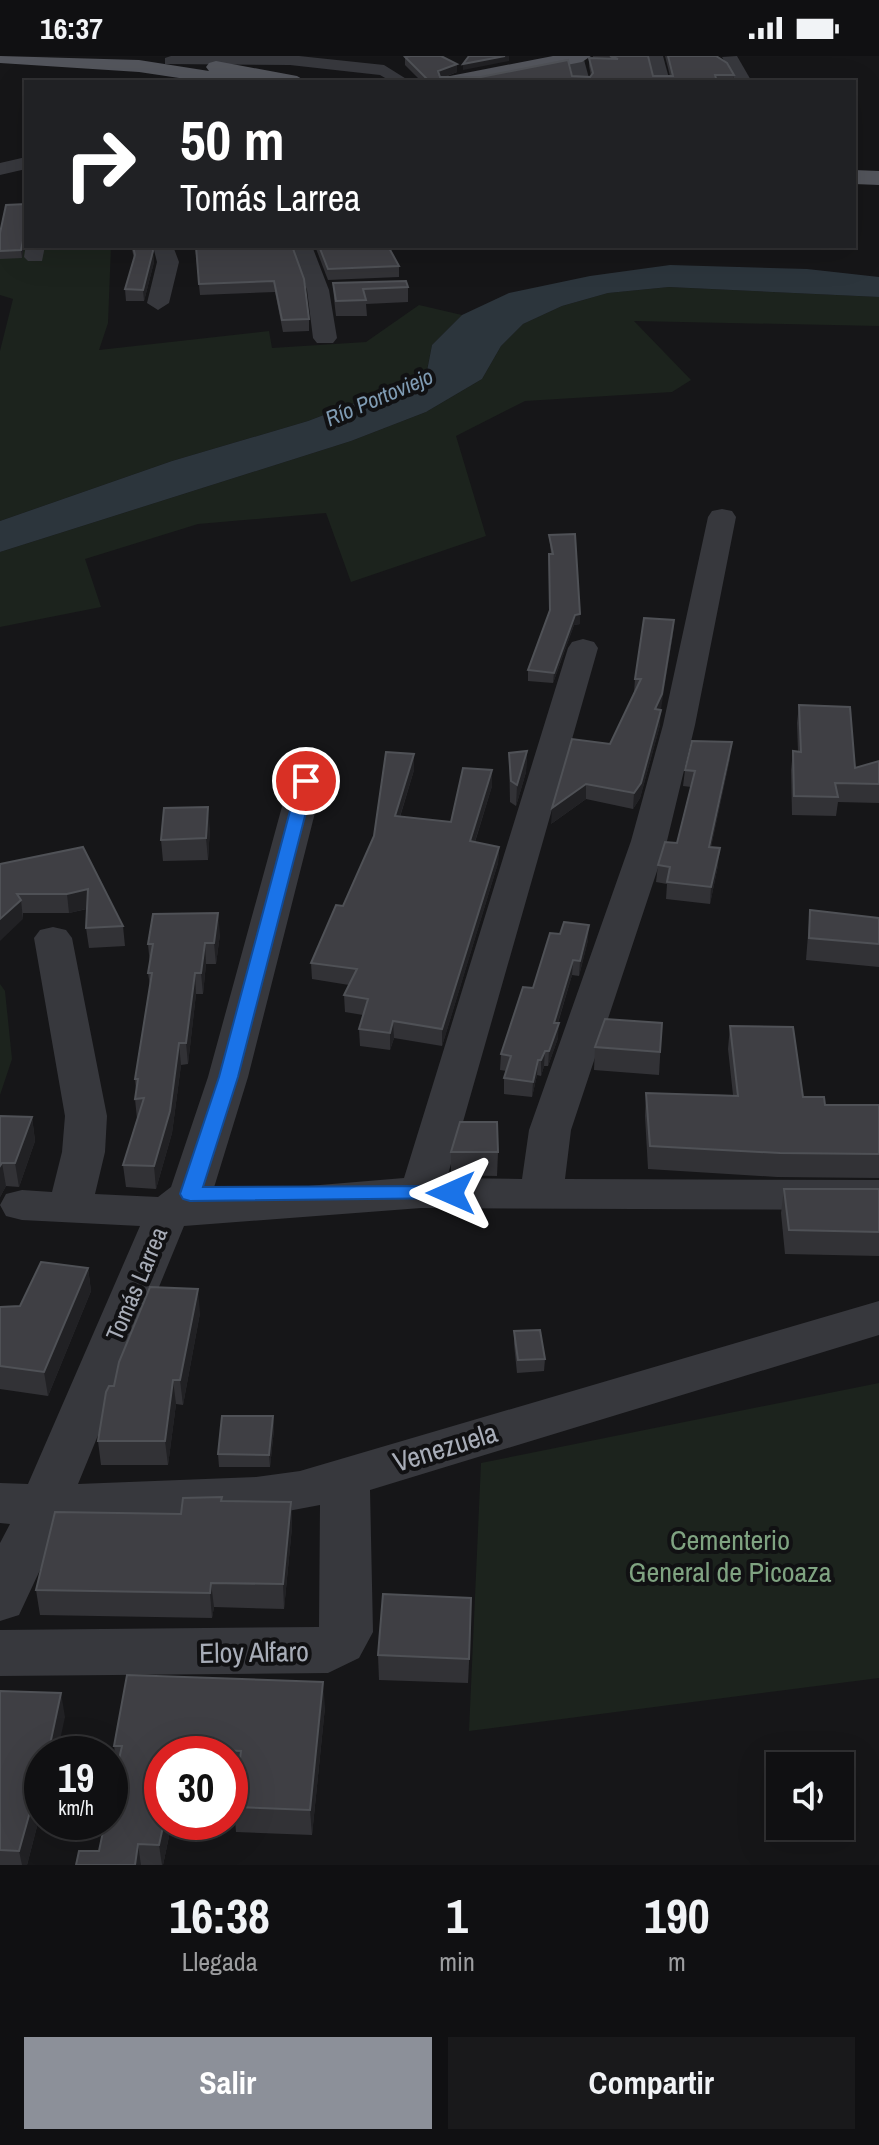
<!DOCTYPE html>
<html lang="es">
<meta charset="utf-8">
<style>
body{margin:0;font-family:"Archivo Narrow",sans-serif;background:#19191b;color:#f1f3f6;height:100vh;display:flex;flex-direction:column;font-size:30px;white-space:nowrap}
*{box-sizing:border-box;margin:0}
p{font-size:26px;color:#9c9d9f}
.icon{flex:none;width:44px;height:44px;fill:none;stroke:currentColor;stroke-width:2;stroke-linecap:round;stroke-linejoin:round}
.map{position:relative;height:1809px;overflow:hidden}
.drawer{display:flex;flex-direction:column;background:#101012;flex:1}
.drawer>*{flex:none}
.banner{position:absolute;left:24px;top:24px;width:832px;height:168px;border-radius:0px;box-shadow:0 8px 32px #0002,0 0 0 2px #303032;background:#202124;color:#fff;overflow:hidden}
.controls{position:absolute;left:766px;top:1696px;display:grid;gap:16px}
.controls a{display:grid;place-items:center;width:88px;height:88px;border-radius:0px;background:#101012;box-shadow:0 8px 32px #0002,0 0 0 2px #303032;font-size:40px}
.speed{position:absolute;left:24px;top:1680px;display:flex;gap:16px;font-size:40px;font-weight:700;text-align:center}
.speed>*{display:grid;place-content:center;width:104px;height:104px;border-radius:50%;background:#101012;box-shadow:0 8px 32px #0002,0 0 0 2px #303032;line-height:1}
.speed small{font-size:20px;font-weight:400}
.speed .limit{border:12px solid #d22;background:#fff;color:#111}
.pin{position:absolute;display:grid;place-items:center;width:68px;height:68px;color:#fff;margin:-34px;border:4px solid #fff;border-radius:50%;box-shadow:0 2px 8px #0007}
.me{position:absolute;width:88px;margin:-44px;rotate:270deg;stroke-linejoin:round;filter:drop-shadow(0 0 6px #0008)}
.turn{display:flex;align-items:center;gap:28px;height:168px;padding:0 24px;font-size:36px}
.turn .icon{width:104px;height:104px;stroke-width:2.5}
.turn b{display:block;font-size:56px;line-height:68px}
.eta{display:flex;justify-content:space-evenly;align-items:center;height:136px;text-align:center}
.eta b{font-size:48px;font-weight:800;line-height:56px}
.button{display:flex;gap:16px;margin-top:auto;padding:16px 24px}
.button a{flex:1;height:92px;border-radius:0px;background:#8c9099;color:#fff;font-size:32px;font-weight:800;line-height:92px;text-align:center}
.button a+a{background:#19191b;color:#f1f3f6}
.status{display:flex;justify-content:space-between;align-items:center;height:56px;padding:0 40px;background:#101012;direction:ltr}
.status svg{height:22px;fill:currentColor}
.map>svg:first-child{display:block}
</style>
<div class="status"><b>16:37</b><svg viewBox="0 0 49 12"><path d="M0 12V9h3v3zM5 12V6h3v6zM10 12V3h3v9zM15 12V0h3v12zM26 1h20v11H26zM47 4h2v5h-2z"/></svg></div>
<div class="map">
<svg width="879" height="1809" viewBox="0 0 879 1809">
<rect width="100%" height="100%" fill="#161618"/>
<g fill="#1c231d">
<polygon points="0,172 26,172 26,190 111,190 108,267 99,294 269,275 272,292 366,286 419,249 462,259 432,289 426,319 308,365 172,405 0,465 0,295 13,243 0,239"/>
<polygon points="669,231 879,241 879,270 634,265 691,324 672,336 525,345 456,380 486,480 351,526 326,457 198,468 85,503 101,551 0,571 0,496 351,385 426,356 482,323 501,290 523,268 562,250 608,237"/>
<polygon points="0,928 5,935 12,1003 0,1039"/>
<polygon points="879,1327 879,1622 469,1675 481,1407"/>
</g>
<polygon fill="#2c353c" points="670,209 807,213 879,221 879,241 669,231 608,237 562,250 523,268 501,290 482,323 426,356 351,385 0,496 0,465 172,405 308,365 426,320 432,289 462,259 509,237 590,220"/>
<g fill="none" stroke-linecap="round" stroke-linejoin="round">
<g fill="#37383d" fill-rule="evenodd">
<polygon points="171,0 299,0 384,9 408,24 392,26 380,19 290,9 165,8 165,2"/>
<polygon points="647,0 663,0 670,26 654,26"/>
<polygon points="568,1 583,0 590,26 574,26"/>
<polygon points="722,1 737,0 752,26 736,26"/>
<polygon points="26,101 26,113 0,119 0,107"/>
<polygon points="26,188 45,190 42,205 28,205 24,201"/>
<polygon points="153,190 173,190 179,206 169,247 158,254 147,247 157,206"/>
<polygon points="292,190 312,190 329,234 337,282 333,287 317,287 313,282 307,234"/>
<polygon points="722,453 732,455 736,461 695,669 667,785 571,1074 565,1123 879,1124 879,1154 421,1152 184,1170 78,1428 256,1421 300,1415 879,1245 879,1279 370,1434 373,1576 359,1602 328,1617 0,1620 0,1574 319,1571 320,1449 256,1461 61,1469 19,1559 0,1565 0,1487 10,1468 0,1467 0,1427 28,1428 140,1170 22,1164 6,1160 0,1149 6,1138 22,1134 52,1136 62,1096 65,1060 34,882 40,874 53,871 66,874 72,882 107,1060 105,1096 95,1138 158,1141 171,1131 208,1021 289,725 294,718 306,715 318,718 323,725 248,1021 212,1138 404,1122 568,592 572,586 583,583 594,586 598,592 447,1122 522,1123 529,1074 631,785 663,669 708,461 712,455"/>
</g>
<g fill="#53555c" fill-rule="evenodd">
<polygon points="0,0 139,4 209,15 206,11 209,7 216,5 297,20 307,26 206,26 139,16 0,7"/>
<polygon points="553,0 591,0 582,6 480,26 440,26 450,20"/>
<polygon points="854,114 879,115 879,129 854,128"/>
</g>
</g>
<g fill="#323236">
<polygon points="593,0 648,0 653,20 670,20 665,0 716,0 734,19 733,26 422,26 405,9 405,1 457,16 445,21 590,21 591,20 589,10 589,2 593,1"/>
<polygon points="26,148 22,202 0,203 0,177"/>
<polygon points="131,190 152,190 154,206 144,245 126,245 125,233 134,202"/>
<polygon points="195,190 292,190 309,263 309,275 283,276 275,236 200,239"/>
<polygon points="315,190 388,190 399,210 399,221 328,224"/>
<polygon points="333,227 408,231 408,246 366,248 367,260 336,260 334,243"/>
<polygon points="549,479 580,558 580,568 574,569 553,627 528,625 528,614 550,555 551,498"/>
<polygon points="674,564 673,578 660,654 660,669 640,742 633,753 586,743 551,768 610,688 634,637 635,623"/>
<polygon points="799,649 855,712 879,705 879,747 838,746 836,760 792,759 791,714 793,695 798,696 797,667"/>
<polygon points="527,695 526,716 516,750 510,746 509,697"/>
<polygon points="414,698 414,714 400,761 451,766 492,714 492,730 475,786 499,791 498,807 442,990 394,982 390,994 360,990 359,973 363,959 345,956 344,939 349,929 312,923 311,907 343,850"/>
<polygon points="730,702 711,791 718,809 710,848 666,843 667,828 656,826 658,809 677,787 691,731 683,730 685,714"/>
<polygon points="210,772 208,804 163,805 161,784"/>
<polygon points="83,791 123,870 125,890 89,892 86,872 87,853 69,857 23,857 23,863 0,808"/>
<polygon points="810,854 879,862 879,911 806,904"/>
<polygon points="220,878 216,908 206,908 203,938 196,938 188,1008 181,1009 172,1077 156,1133 126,1131 123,1109 137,1063 135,1043 136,1034 135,1023 150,930 148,917 150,909 148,888"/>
<polygon points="588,884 579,920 572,919 558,967 558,982 548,1010 544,1010 541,1020 537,1019 532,1041 504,1038 504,1022 507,1015 500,1014 501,998 533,932"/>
<polygon points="662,967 659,1019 594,1014 595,991"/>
<polygon points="730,970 803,1041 825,1049 879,1049 879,1122 777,1121 648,1113 645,1060 646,1037 733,1039 728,993"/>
<polygon points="0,1060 32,1061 35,1085 19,1131 6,1130 0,1141"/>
<polygon points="451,1096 498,1096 497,1120 451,1119"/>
<polygon points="784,1133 879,1133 879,1200 785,1198 781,1157"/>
<polygon points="88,1212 91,1235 48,1340 0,1333 0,1251 20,1250"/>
<polygon points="200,1257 183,1349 176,1348 168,1409 101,1409 98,1385 114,1330"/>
<polygon points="514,1275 545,1303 544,1315 517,1317 514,1288"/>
<polygon points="273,1360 274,1373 270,1411 219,1411 218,1398"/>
<polygon points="223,1445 291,1446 292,1471 284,1553 214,1551 212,1562 40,1559 36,1534 181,1458"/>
<polygon points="471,1566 468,1627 379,1624 378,1599"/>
<polygon points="0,1635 65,1661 42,1698 42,1751 27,1809 0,1809"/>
<polygon points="325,1651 312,1779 236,1776 234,1751 238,1719 230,1719 230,1698 162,1698 172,1766 163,1809 76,1809 99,1795 117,1711 114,1690"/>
</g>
<g fill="#212124">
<polygon points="505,0 509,0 509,5 463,14 463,8"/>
<polygon points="457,8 457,16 438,23 438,15"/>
<polygon points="26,171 26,182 22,202 21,194"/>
<polygon points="153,195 154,206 144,245 143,234"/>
<polygon points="580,558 580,568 574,569 553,627 554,617 575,559"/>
<polygon points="674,564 673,578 661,653 654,668 655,653"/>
<polygon points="661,654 660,669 640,742 633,753 634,737"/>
<polygon points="732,686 730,702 707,808 709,791"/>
<polygon points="527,695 526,716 516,750 517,729"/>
<polygon points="414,698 414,714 395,776 395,760"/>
<polygon points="492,714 492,730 470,801 470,785"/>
<polygon points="586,728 586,743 551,768 552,752"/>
<polygon points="208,751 210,772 208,804 206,782"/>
<polygon points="499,791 498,807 442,990 442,973"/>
<polygon points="720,792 718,809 710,848 711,831"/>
<polygon points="88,833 90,852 69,857 67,838"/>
<polygon points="21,844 23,863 0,885 0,863"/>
<polygon points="218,857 220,878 216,908 214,887"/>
<polygon points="589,869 588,884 579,920 580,905"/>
<polygon points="205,887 206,908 203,938 201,917"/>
<polygon points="573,904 572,919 554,979 559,967 558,982 548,1010 549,995 554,967"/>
<polygon points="195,917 196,938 188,1008 186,987"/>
<polygon points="393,965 394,982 390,994 390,977"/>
<polygon points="179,987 181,1009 172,1077 156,1133 154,1110"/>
<polygon points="545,995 544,1010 541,1020 541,1004"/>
<polygon points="538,1004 537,1019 532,1041 533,1026"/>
<polygon points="32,1061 35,1085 19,1131 15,1107"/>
<polygon points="2,1107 6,1130 0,1141 0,1110"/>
<polygon points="88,1212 91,1235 48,1340 44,1316"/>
<polygon points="198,1233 200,1257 183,1349 180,1324"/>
<polygon points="173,1324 176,1348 168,1409 165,1385"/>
<polygon points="273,1360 274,1373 270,1411 269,1399"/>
<polygon points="291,1446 292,1471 284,1553 283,1528"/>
<polygon points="211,1527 214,1551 212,1562 210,1537"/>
<polygon points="323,1626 325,1651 312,1779 310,1754"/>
<polygon points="61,1637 65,1661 57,1698 48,1698"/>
<polygon points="41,1713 42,1751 27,1809 22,1809 19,1795"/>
<polygon points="164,1766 172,1766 163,1809 162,1809 159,1789"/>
<polygon points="138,1788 141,1809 135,1809"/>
</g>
<g fill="#3f3f44" stroke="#4f5156" stroke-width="2">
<polygon points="411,0 441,0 457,8 438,15 440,21 481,21 568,4 572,20 590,21 593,17 589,2 618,3 610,0 648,0 653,20 673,20 668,0 716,0 727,7 734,19 715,19 717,26 430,26 405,1"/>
<polygon points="469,0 505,0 463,8"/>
<polygon points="26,148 26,171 21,194 0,195 0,177 6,149"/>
<polygon points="133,190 152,190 153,195 143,234 125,233 135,199"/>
<polygon points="196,190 292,190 304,223 309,263 282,264 274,225 199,228"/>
<polygon points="319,190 388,190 399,210 328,213"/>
<polygon points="406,225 408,231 363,233 366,244 336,245 333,227"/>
<polygon points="575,478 580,558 575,559 554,617 528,614 550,554 549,498 553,498 549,479"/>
<polygon points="644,562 674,564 662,638 655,653 661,654 641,727 634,737 586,728 552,752 572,683 610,688 641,623 635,623"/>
<polygon points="799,649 850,651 855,712 879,705 879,728 835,727 838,741 794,740 793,695 801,696"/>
<polygon points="692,685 732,686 709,791 720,792 711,831 667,826 670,811 658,809 665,786 677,787 695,715 685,714"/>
<polygon points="527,695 517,729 511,725 509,697"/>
<polygon points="386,696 414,698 395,760 451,766 463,712 492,714 470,785 499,791 442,973 393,965 390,977 359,973 368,943 344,939 357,913 311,907 336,849 343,850 374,780"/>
<polygon points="208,751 206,782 161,784 164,752"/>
<polygon points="83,791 123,870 86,872 88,833 67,838 17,838 21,844 0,863 0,808"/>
<polygon points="810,854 879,862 879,888 809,882"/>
<polygon points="218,857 214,887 205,887 201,917 195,917 186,987 179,987 170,1055 154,1110 123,1109 144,1042 135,1043 138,1023 135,1023 152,917 148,917 153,888 148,888 153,858"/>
<polygon points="564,866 589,869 580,905 573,904 554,967 559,967 549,995 545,995 541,1004 538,1004 533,1026 504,1022 511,1000 501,998 523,931 533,932 550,877 560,878"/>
<polygon points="605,963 662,967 660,996 595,991"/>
<polygon points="730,970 793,971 803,1041 824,1041 825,1049 879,1049 879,1098 780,1097 650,1090 646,1037 738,1040"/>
<polygon points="0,1060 32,1061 15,1107 2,1107 0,1110"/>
<polygon points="460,1066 497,1066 498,1096 451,1096"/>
<polygon points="784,1133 879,1133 879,1176 789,1174"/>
<polygon points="41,1206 88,1212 44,1316 0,1310 0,1251 20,1250"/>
<polygon points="150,1231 198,1233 180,1324 173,1324 165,1385 98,1385 106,1336 109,1330 114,1330 119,1306"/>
<polygon points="540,1274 545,1303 518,1304 514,1275"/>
<polygon points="222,1360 273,1360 269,1399 218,1398"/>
<polygon points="222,1441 221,1445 291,1446 283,1528 211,1527 210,1537 36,1534 55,1456 181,1458 183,1442"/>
<polygon points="383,1538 471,1542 469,1603 378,1599"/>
<polygon points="127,1619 323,1626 310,1754 234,1751 241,1695 178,1692 177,1698 162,1698 162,1766 164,1766 159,1789 138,1788 135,1809 76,1809 79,1795 99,1795 105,1766 110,1766 110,1743 122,1690 114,1690"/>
<polygon points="0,1635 61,1637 48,1698 42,1698 42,1713 19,1795 0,1794"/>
</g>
<polygon fill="#1a73e8" stroke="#114b97" stroke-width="2" points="306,720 314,725 238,1021 203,1131 451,1130 459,1132 462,1137 459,1142 190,1145 183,1143 180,1138 219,1021 298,725"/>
<g text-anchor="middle" stroke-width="8" stroke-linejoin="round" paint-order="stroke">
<g font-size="22" font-style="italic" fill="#7f9bb3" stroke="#111113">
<text transform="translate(379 341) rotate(-23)" y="8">Río Portoviejo</text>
</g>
<g font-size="24" fill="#a8adb8" stroke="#111113">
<text transform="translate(137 1228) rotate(-67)" y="8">Tomás Larrea</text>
</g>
<g font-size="28" fill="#a8adb8" stroke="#111113">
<text transform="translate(445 1391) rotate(-17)" y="10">Venezuela</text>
<text transform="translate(254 1596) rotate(-1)" y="10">Eloy Alfaro</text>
</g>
<g font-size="28" fill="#7fa381" stroke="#111113">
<text x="730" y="1494">Cementerio<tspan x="730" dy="32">General de Picoaza</tspan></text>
</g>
</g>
</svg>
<div class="controls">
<a><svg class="icon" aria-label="sound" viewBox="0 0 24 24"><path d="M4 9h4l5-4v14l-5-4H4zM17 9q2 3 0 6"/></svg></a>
</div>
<div class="speed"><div>19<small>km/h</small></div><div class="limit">30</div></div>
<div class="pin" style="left:306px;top:725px;background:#d93025"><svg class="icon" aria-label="arrive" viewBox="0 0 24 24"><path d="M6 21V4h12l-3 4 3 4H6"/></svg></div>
<svg class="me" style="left:451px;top:1137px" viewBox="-20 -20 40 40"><path d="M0-17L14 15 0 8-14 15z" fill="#1a73e8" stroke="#fff" stroke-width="4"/></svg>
<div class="banner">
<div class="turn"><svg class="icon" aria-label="right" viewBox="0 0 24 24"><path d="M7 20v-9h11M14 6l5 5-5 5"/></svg><div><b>50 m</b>Tomás Larrea</div></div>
</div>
</div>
<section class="drawer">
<div class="eta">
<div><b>16:38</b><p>Llegada</p></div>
<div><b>1</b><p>min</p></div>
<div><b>190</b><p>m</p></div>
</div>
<div class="button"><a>Salir</a><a>Compartir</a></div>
</section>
